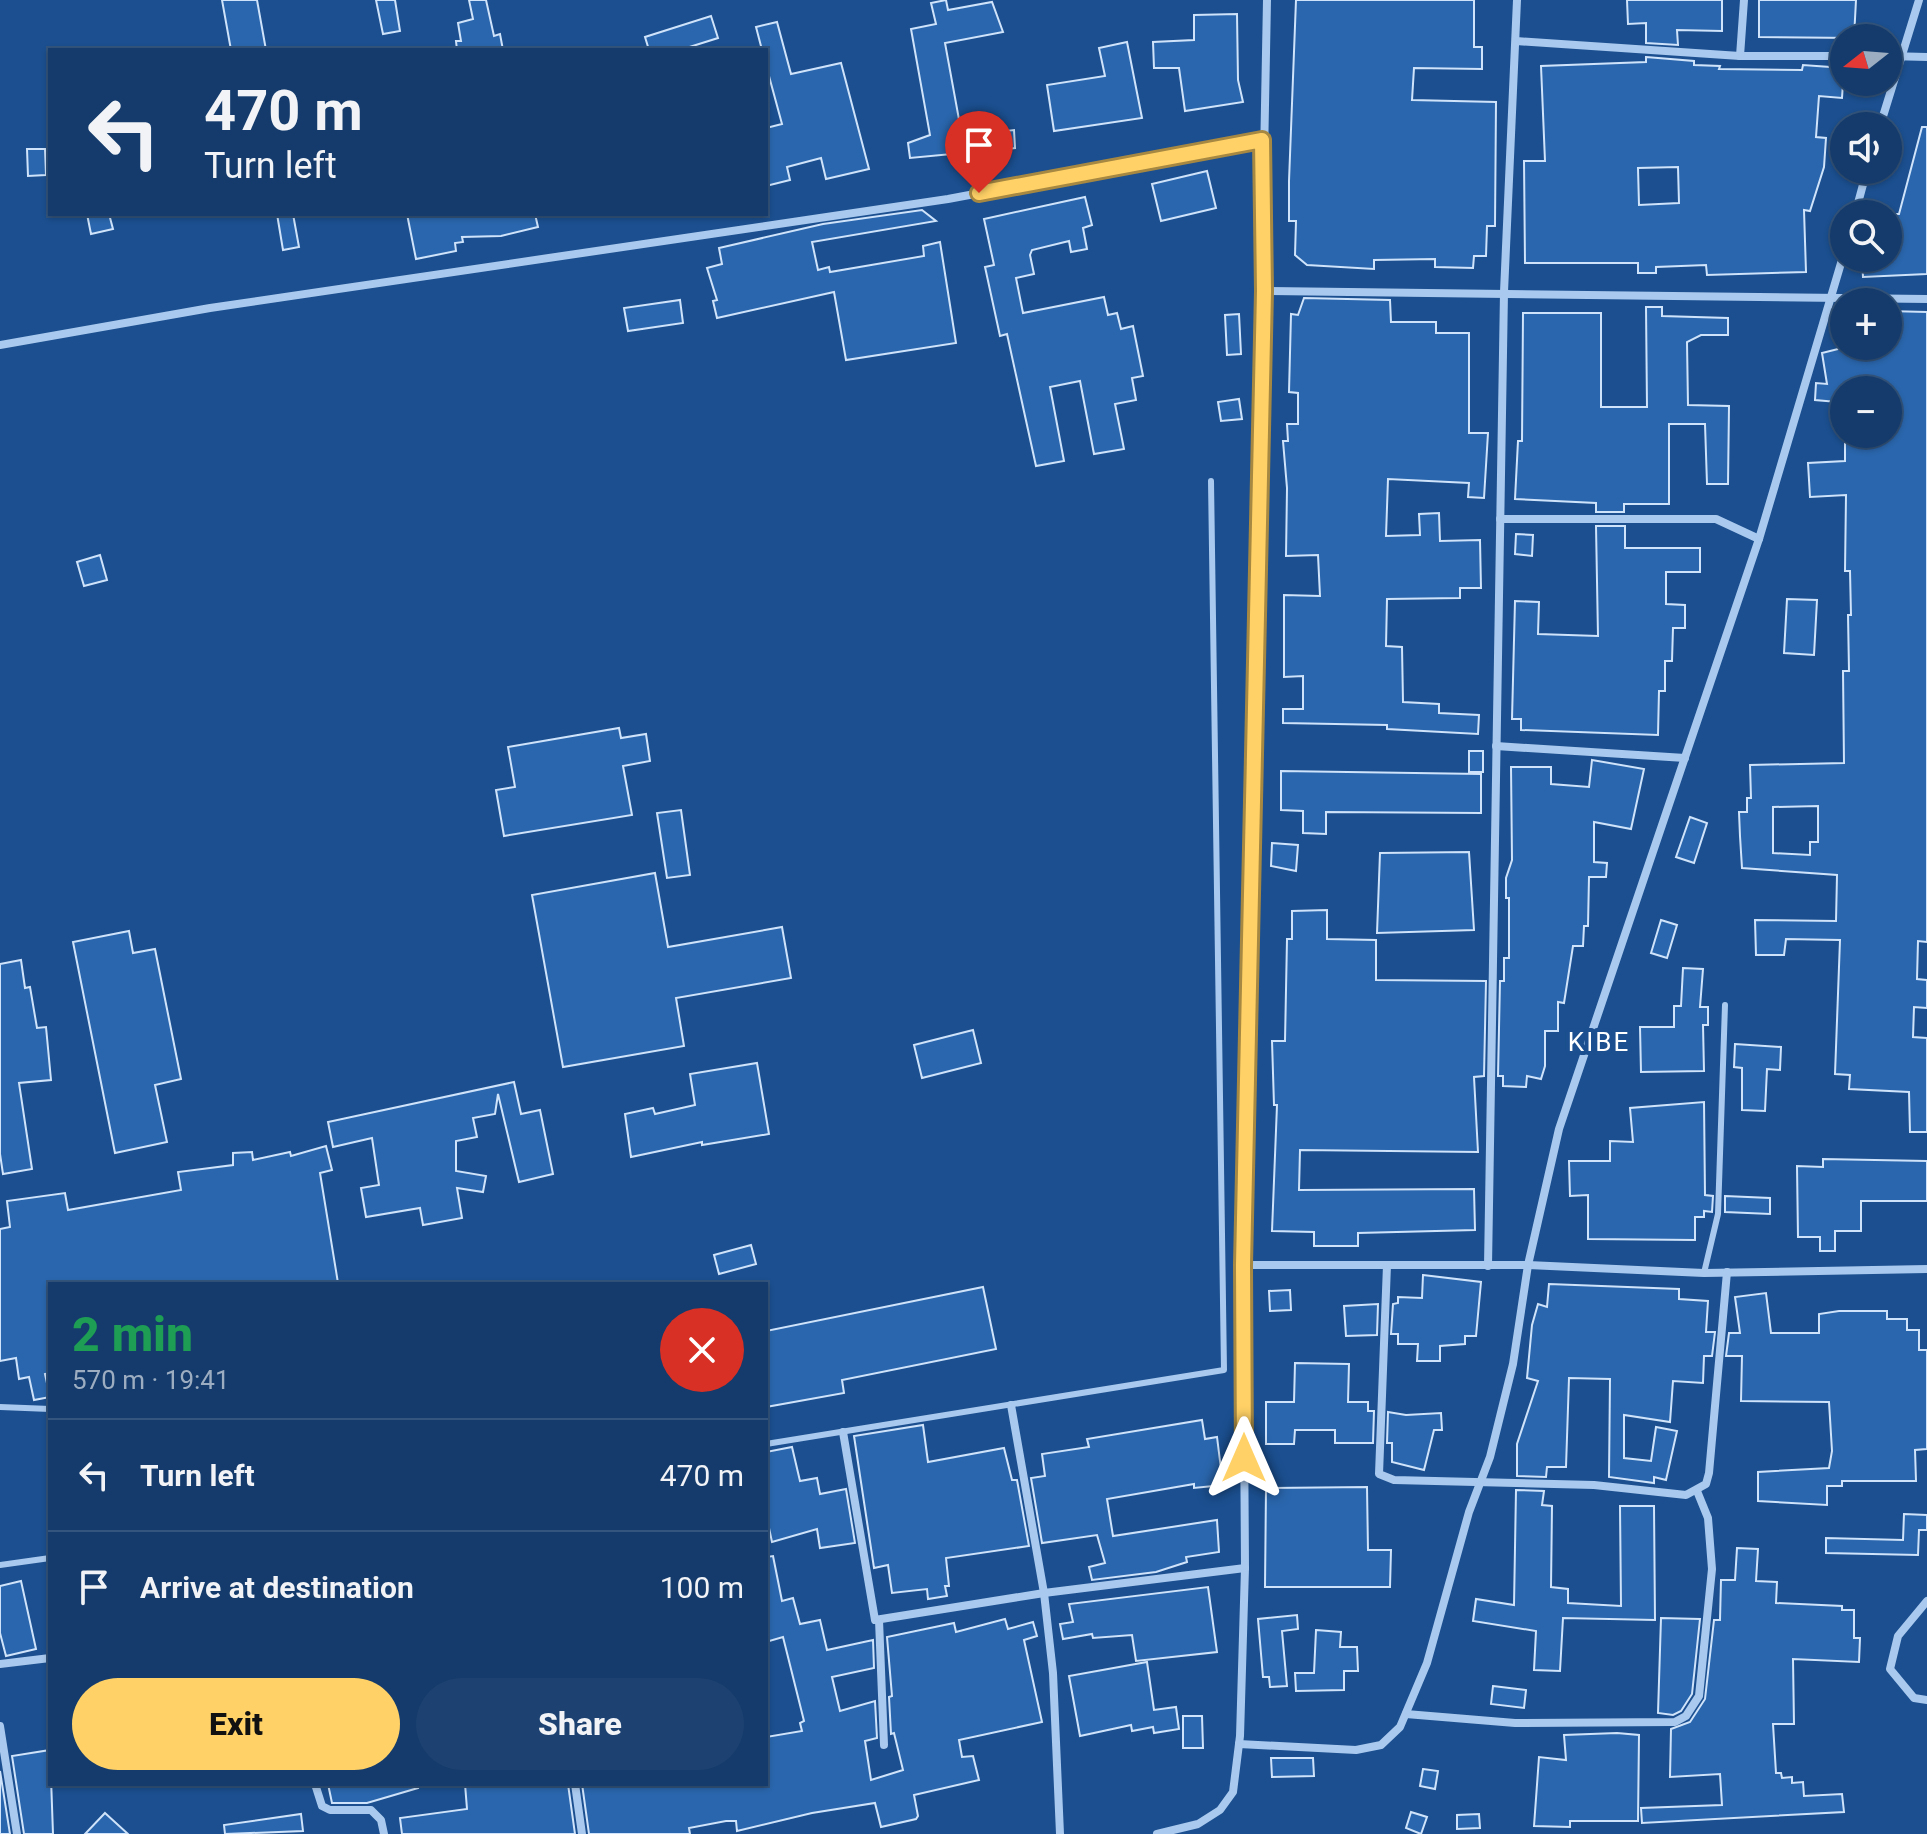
<!DOCTYPE html>
<meta charset="utf-8">
<style>
body{margin:0;font-family:Roboto,sans-serif;background:#1d4271;color:#f1f3f6;height:100vh;display:flex;flex-direction:column;font-size:30px;white-space:nowrap}
*{box-sizing:border-box;margin:0}
p{font-size:26px;color:#9dadc1}
.icon{flex:none;width:44px;height:44px;fill:none;stroke:currentColor;stroke-width:2;stroke-linecap:round;stroke-linejoin:round}
.map{position:relative;flex:1;overflow:hidden}
.side{position:absolute;left:48px;top:1282px;width:720px;height:504px;display:flex;flex-direction:column;background:#143b6b;border-radius:0px;box-shadow:0 2px 6px #0004,0 0 0 2px #33557e}
.side>*{flex:none}
.guide{position:absolute;left:48px;top:48px;width:720px;height:168px;border-radius:0px;box-shadow:0 2px 6px #0004,0 0 0 2px #33557e;background:#143b6b;color:#f1f3f6;overflow:hidden}
.needle{width:52px;rotate:253deg}
.tools{position:absolute;left:1830px;top:24px;display:grid;gap:16px}
.tools a{display:grid;place-items:center;width:72px;height:72px;border-radius:50%;background:#143b6b;box-shadow:0 2px 6px #0004,0 0 0 2px #33557e;font-size:40px}
.pin{position:absolute;display:grid;place-items:center;width:68px;height:68px;color:#fff;margin:-82px -34px;border-radius:50% 50% 50% 0;rotate:-45deg;box-shadow:0 0 8px #0007}
.pin .icon{rotate:45deg}
.me{position:absolute;width:88px;margin:-44px;rotate:0deg;stroke-linejoin:round;filter:drop-shadow(0 0 6px #0008)}
.turn{display:flex;align-items:center;gap:28px;height:168px;padding:0 24px;font-size:36px}
.turn .icon{width:104px;height:104px;stroke-width:2.5}
.turn b{display:block;font-size:56px;line-height:68px}
.round{display:grid;place-items:center;flex:none;width:84px;height:84px;border-radius:42px;background:#1d4271}
.overview{display:flex;align-items:center;justify-content:space-between;height:136px;padding:0 24px}
h1{font-size:48px;font-weight:800;line-height:60px;color:#1e9e55}
.action{display:flex;gap:16px;margin-top:auto;padding:16px 24px}
.action a{flex:1;height:92px;border-radius:48px;background:#ffd166;color:#111;font-size:32px;font-weight:800;line-height:92px;text-align:center}
.action a+a{background:#1d4271;color:#f1f3f6}
ul{padding:0;list-style:none}
li{display:flex;align-items:center;gap:24px;height:112px;padding:0 24px;border-top:2px solid #33557e}
li div{flex:1}
li b{display:block;font-size:30px}
li em{font-style:normal}
.map>svg:first-child{display:block}
</style>
<div class="map">
<svg width="1927" height="1834" viewBox="0 0 1927 1834">
<rect width="100%" height="100%" fill="#1b4f8f"/>
<g fill="#2a66ad" stroke="#cfe3fa" stroke-width="2" fill-rule="evenodd">
<polygon points="222,0 257,0 266,50 231,50"/>
<polygon points="376,0 395,0 400,31 383,34"/>
<polygon points="469,0 486,0 494,36 500,34 503,50 457,50 456,41 461,41 458,23 473,19"/>
<polygon points="946,0 948,10 992,2 1003,32 945,43 962,136 1014,130 1015,148 910,158 908,143 930,135 911,29 936,24 931,3"/>
<polygon points="1296,0 1474,0 1474,47 1482,47 1482,69 1414,68 1412,100 1496,102 1495,226 1487,226 1486,256 1474,256 1473,268 1435,267 1435,259 1374,260 1374,269 1307,265 1295,255 1296,221 1289,221 1289,181"/>
<polygon points="1627,0 1722,0 1722,31 1677,30 1678,45 1646,43 1646,23 1628,24"/>
<polygon points="1759,0 1856,0 1854,38 1759,37"/>
<polygon points="1237,14 1238,80 1243,102 1185,111 1179,68 1154,68 1153,42 1194,40 1194,15"/>
<polygon points="711,16 718,38 680,50 649,50 645,37"/>
<polygon points="777,22 791,74 841,63 869,169 826,179 821,158 787,167 790,180 766,186 766,128 782,124 766,65 766,50 762,50 756,27"/>
<polygon points="1127,42 1142,118 1054,131 1047,85 1105,76 1099,48"/>
<path d="M1646,57l48,4v4l26,1 -1,3 83,1 1,-5 41,3 -2,30 -23,-2 -3,41 10,1 -2,29 -14,44 -6,-1 2,62 -99,3 -1,-10 -50,2v6h-18v-10h-113l-1,-102h21l-4,-95 105,-4zM1678,167l1,36 -40,2 -1,-37z"/>
<polygon points="1922,127 1927,127 1927,274 1863,277 1862,258 1888,258 1888,214 1899,214"/>
<polygon points="27,149 45,149 46,175 28,176"/>
<polygon points="1207,171 1216,208 1161,221 1152,184"/>
<polygon points="1085,197 1092,225 1083,228 1087,249 1071,252 1069,241 1032,250 1030,255 1034,274 1016,278 1023,313 1104,297 1108,315 1117,313 1121,329 1133,326 1143,376 1132,378 1136,400 1115,404 1124,449 1094,454 1080,381 1050,387 1064,461 1036,466 1007,334 1000,336 985,267 994,265 984,219"/>
<polygon points="922,210 936,221 812,242 818,270 829,267 830,272 924,256 923,246 940,242 956,343 846,360 834,292 717,318 713,301 717,300 707,268 722,264 719,248 823,224"/>
<polygon points="87,214 109,214 113,229 91,234"/>
<polygon points="277,214 293,214 299,247 283,250"/>
<polygon points="407,214 535,214 538,227 501,236 462,237 463,242 455,243 456,251 416,259"/>
<polygon points="1304,298 1390,300 1391,322 1436,322 1436,333 1469,333 1469,433 1488,433 1484,498 1468,497 1469,483 1388,479 1386,536 1420,535 1419,514 1439,513 1440,541 1480,540 1481,588 1460,588 1460,598 1387,599 1386,646 1402,647 1403,702 1439,704 1439,713 1479,715 1478,734 1387,729 1387,725 1283,723 1283,709 1303,709 1303,676 1284,677 1284,595 1320,596 1318,555 1286,556 1287,488 1283,441 1288,441 1287,424 1298,424 1298,393 1289,392 1291,314 1298,315"/>
<polygon points="680,300 683,323 628,331 624,308"/>
<polygon points="1646,307 1662,307 1662,316 1728,318 1728,335 1701,335 1687,342 1688,405 1729,406 1728,484 1707,484 1705,424 1669,424 1669,504 1624,504 1624,512 1596,512 1596,503 1515,499 1518,441 1522,441 1523,313 1601,313 1601,407 1647,407"/>
<path d="M1888,311l39,1v630l-9,-1 -1,38 10,1v28l-13,-1 -1,30 14,1v94h-17l-1,-40 -60,-3 1,-14 -15,-1 5,-134 -54,-1 -2,16h-28l-1,-35 81,1 1,-46 -95,-7 -2,-32 -1,-24h8v-14h4l-1,-33 94,-2 -1,-92h6l-1,-56h3l-1,-44h-5l1,-76 -36,2 -2,-34 37,-2v-27h43v-44h-50l-1,12 -22,-2 1,-17 11,1 -5,-31 28,-7h38zM1818,806v36h-8v13l-37,-2v-46z"/>
<polygon points="1239,314 1241,354 1227,355 1225,315"/>
<polygon points="1239,399 1242,419 1221,421 1218,402"/>
<polygon points="1596,526 1625,526 1625,548 1700,548 1700,572 1666,572 1666,604 1685,605 1685,628 1673,628 1672,661 1665,661 1665,691 1659,691 1658,735 1521,730 1521,719 1512,719 1515,601 1539,602 1538,634 1598,636"/>
<polygon points="1516,534 1533,535 1532,556 1515,554"/>
<polygon points="100,555 107,580 84,586 77,562"/>
<polygon points="1787,599 1817,600 1814,655 1784,653"/>
<polygon points="619,728 621,738 646,734 650,761 623,766 632,815 504,836 496,790 515,787 508,747"/>
<rect x="1469" y="751" width="14" height="21"/>
<polygon points="1592,760 1644,769 1631,829 1594,822 1594,862 1607,863 1606,877 1589,877 1588,926 1584,926 1583,946 1573,946 1564,1003 1558,1002 1558,1031 1545,1031 1545,1066 1541,1079 1527,1076 1526,1087 1503,1086 1503,1076 1498,1076 1500,981 1504,981 1504,958 1509,958 1509,898 1506,898 1506,878 1512,860 1511,767 1551,767 1551,784 1589,787"/>
<polygon points="1281,771 1481,774 1481,813 1326,812 1326,834 1303,833 1303,811 1281,810"/>
<polygon points="681,810 690,875 667,878 657,813"/>
<polygon points="1690,817 1707,823 1694,863 1676,857"/>
<polygon points="1272,843 1298,845 1296,871 1271,866"/>
<polygon points="1469,852 1474,930 1377,933 1380,853"/>
<polygon points="655,873 668,947 782,927 791,978 676,998 684,1046 563,1067 532,895"/>
<polygon points="1327,910 1327,939 1376,940 1376,980 1486,981 1484,1076 1474,1077 1478,1152 1300,1150 1299,1190 1474,1189 1475,1230 1358,1233 1358,1246 1314,1246 1314,1232 1272,1231 1277,1105 1274,1105 1272,1041 1285,1041 1287,939 1292,939 1292,911"/>
<polygon points="1661,920 1677,925 1667,958 1651,953"/>
<polygon points="129,931 133,953 155,949 181,1079 155,1085 167,1142 115,1153 73,942"/>
<polygon points="21,960 25,988 30,987 37,1028 46,1027 51,1080 19,1083 32,1169 3,1174 0,1154 0,964"/>
<polygon points="1683,968 1703,969 1700,1007 1708,1007 1708,1025 1703,1025 1704,1071 1641,1072 1640,1027 1674,1027 1674,1006 1681,1006"/>
<polygon points="973,1030 981,1063 922,1078 914,1045"/>
<polygon points="1735,1044 1781,1047 1780,1070 1767,1069 1765,1111 1742,1110 1742,1068 1734,1067"/>
<polygon points="757,1063 769,1134 702,1145 702,1142 631,1157 625,1114 653,1108 655,1114 695,1105 690,1074"/>
<polygon points="514,1082 521,1114 540,1110 553,1174 519,1182 498,1094 495,1114 473,1118 477,1137 456,1141 456,1171 486,1176 483,1192 457,1188 462,1218 423,1225 420,1208 366,1217 361,1188 379,1185 372,1138 333,1147 328,1122"/>
<polygon points="1704,1102 1705,1195 1713,1196 1712,1212 1704,1211 1704,1217 1695,1217 1695,1240 1588,1239 1588,1195 1570,1196 1569,1161 1610,1161 1610,1141 1633,1142 1630,1108"/>
<polygon points="326,1146 332,1170 320,1173 338,1283 50,1284 50,1373 45,1374 50,1397 34,1400 29,1377 19,1379 16,1358 0,1361 0,1229 10,1227 7,1201 65,1193 68,1210 181,1190 178,1172 233,1165 233,1153 252,1152 253,1160 290,1152 291,1156"/>
<polygon points="1823,1159 1927,1161 1927,1201 1861,1201 1861,1231 1835,1231 1835,1251 1820,1251 1820,1237 1798,1237 1797,1166 1823,1167"/>
<polygon points="1725,1196 1770,1198 1770,1214 1725,1212"/>
<polygon points="751,1245 756,1264 719,1274 714,1255"/>
<polygon points="1423,1275 1481,1282 1476,1336 1465,1336 1465,1344 1440,1346 1440,1361 1417,1361 1418,1344 1398,1344 1398,1334 1391,1334 1393,1304 1398,1303 1398,1297 1422,1298"/>
<polygon points="1549,1284 1679,1289 1679,1299 1708,1301 1706,1332 1715,1332 1712,1356 1704,1356 1703,1383 1673,1381 1670,1422 1624,1415 1624,1458 1651,1461 1656,1427 1677,1431 1666,1480 1654,1477 1654,1483 1609,1477 1610,1379 1569,1378 1566,1467 1547,1467 1546,1477 1517,1476 1517,1444 1538,1381 1527,1378 1532,1325 1538,1304 1547,1307"/>
<polygon points="983,1287 996,1349 842,1380 844,1393 766,1407 766,1331"/>
<polygon points="1290,1290 1291,1310 1270,1311 1269,1291"/>
<polygon points="1766,1293 1771,1333 1819,1333 1819,1314 1839,1311 1887,1311 1887,1319 1907,1319 1907,1330 1919,1330 1919,1350 1927,1350 1927,1449 1915,1450 1916,1481 1842,1481 1842,1486 1827,1486 1827,1505 1758,1501 1758,1472 1829,1468 1832,1451 1829,1402 1741,1401 1742,1356 1726,1356 1729,1333 1740,1333 1735,1297"/>
<polygon points="1378,1304 1377,1335 1346,1336 1344,1306"/>
<polygon points="1295,1363 1349,1364 1348,1402 1368,1402 1368,1411 1374,1411 1373,1443 1335,1443 1335,1430 1295,1430 1294,1444 1266,1444 1266,1402 1294,1402"/>
<polygon points="1388,1412 1406,1415 1441,1413 1442,1430 1434,1430 1424,1470 1392,1462 1392,1443 1387,1443"/>
<polygon points="1202,1420 1205,1439 1217,1437 1223,1485 1194,1488 1194,1484 1107,1499 1113,1536 1217,1520 1219,1552 1186,1557 1187,1562 1156,1572 1092,1580 1089,1567 1105,1563 1097,1535 1042,1543 1031,1478 1045,1476 1042,1454 1089,1447 1087,1439"/>
<polygon points="923,1425 928,1462 1004,1448 1012,1480 1017,1480 1029,1546 946,1558 949,1586 945,1586 947,1596 928,1599 927,1589 892,1593 888,1565 874,1568 854,1436"/>
<polygon points="792,1447 800,1481 817,1478 820,1494 846,1489 855,1543 820,1548 817,1529 772,1542 766,1514 766,1452"/>
<polygon points="1367,1487 1368,1550 1391,1550 1390,1587 1265,1587 1266,1488"/>
<polygon points="1516,1490 1544,1491 1542,1505 1552,1506 1551,1587 1568,1589 1568,1603 1621,1606 1620,1506 1654,1506 1655,1620 1563,1618 1560,1671 1534,1670 1536,1631 1473,1621 1476,1599 1514,1605"/>
<polygon points="1904,1514 1927,1515 1927,1530 1919,1530 1918,1555 1826,1553 1826,1538 1903,1540"/>
<polygon points="1737,1548 1758,1549 1756,1581 1777,1582 1776,1603 1842,1606 1842,1610 1854,1610 1854,1638 1860,1638 1859,1662 1793,1659 1794,1724 1773,1724 1776,1773 1781,1773 1782,1778 1792,1777 1792,1783 1803,1782 1804,1796 1842,1794 1844,1812 1642,1823 1641,1808 1722,1805 1720,1774 1670,1777 1671,1729 1690,1722 1705,1699 1714,1620 1720,1620 1721,1580 1735,1580"/>
<polygon points="773,1556 782,1601 793,1598 800,1624 820,1620 827,1650 873,1640 874,1668 832,1677 840,1711 875,1701 877,1738 865,1741 871,1780 903,1770 894,1733 891,1734 889,1697 892,1696 887,1637 954,1623 956,1632 1005,1619 1008,1629 1033,1622 1037,1636 1024,1640 1042,1722 959,1740 962,1757 973,1756 979,1780 914,1795 918,1816 916,1819 881,1827 875,1803 812,1813 737,1831 736,1821 726,1821 689,1828 690,1834 589,1834 582,1784 766,1784 766,1737 802,1731 800,1723 804,1721 783,1637 766,1642 766,1557"/>
<polygon points="21,1581 36,1649 6,1656 0,1633 0,1586"/>
<polygon points="1208,1587 1217,1652 1136,1661 1132,1635 1093,1638 1092,1634 1063,1639 1060,1624 1073,1622 1069,1604"/>
<polygon points="1297,1615 1298,1629 1282,1631 1287,1686 1270,1687 1269,1677 1263,1677 1258,1619"/>
<polygon points="1661,1618 1700,1619 1692,1694 1681,1711 1673,1715 1658,1713"/>
<polygon points="1316,1630 1341,1632 1340,1647 1357,1647 1358,1671 1344,1671 1344,1690 1296,1691 1295,1673 1314,1673"/>
<polygon points="1147,1662 1154,1710 1176,1707 1179,1729 1154,1733 1153,1727 1132,1731 1131,1725 1080,1736 1069,1676"/>
<polygon points="1493,1686 1526,1690 1524,1708 1491,1704"/>
<polygon points="1183,1716 1202,1716 1203,1748 1183,1748"/>
<polygon points="1617,1733 1639,1735 1638,1821 1570,1821 1570,1827 1534,1826 1539,1757 1566,1760 1564,1735"/>
<polygon points="50,1750 53,1834 24,1834 12,1756"/>
<polygon points="1271,1758 1313,1758 1314,1776 1272,1777"/>
<polygon points="1423,1769 1438,1771 1435,1789 1420,1786"/>
<polygon points="0,1771 10,1834 0,1834"/>
<polygon points="328,1784 417,1784 418,1788 367,1803 332,1803"/>
<polygon points="465,1784 568,1784 575,1834 402,1834 400,1818 467,1809"/>
<polygon points="1411,1812 1427,1817 1421,1834 1406,1828"/>
<polygon points="105,1813 128,1834 85,1834"/>
<polygon points="301,1814 303,1831 225,1834 224,1825"/>
<polygon points="1479,1814 1480,1828 1457,1829 1457,1815"/>
</g>
<g fill="none" stroke-linecap="round" stroke-linejoin="round">
<g stroke="#a9c9ee" stroke-width="6">
<polyline points="1704,1273 1718,1214 1725,1005"/>
<polyline points="0,1407 50,1409"/>
<polyline points="766,1444 1224,1370 1211,481"/>
<polyline points="0,1565 50,1558"/>
</g>
<g stroke="#a9c9ee" stroke-width="8">
<polyline points="1516,41 1740,56 1844,56"/>
<polyline points="1740,56 1744,0"/>
<polyline points="1888,56 1927,57"/>
<polyline points="1880,126 1919,0"/>
<polyline points="1855,214 1867,170"/>
<polyline points="1264,291 1927,299"/>
<polyline points="0,345 210,308 948,199 1262,140"/>
<polyline points="1500,519 1716,519 1759,539"/>
<polyline points="1496,746 1685,758"/>
<polyline points="1243,1265 1528,1265 1704,1273 1927,1269"/>
<polyline points="1387,1265 1379,1474 1394,1480 1594,1485 1686,1495 1706,1484 1709,1473 1727,1272"/>
<polyline points="1488,1266 1504,292 1517,0"/>
<polyline points="1011,1405 1044,1593 1053,1673 1060,1834"/>
<polyline points="843,1432 875,1620 1044,1593 1245,1568"/>
<polyline points="1927,1601 1898,1636 1890,1669 1914,1698 1927,1700"/>
<polyline points="879,1620 884,1745"/>
<polyline points="0,1664 50,1658"/>
<polyline points="1406,1714 1515,1723 1675,1722 1686,1716 1699,1696 1712,1569 1708,1518 1697,1491"/>
<polyline points="0,1726 17,1834"/>
<polyline points="1239,1744 1356,1750 1381,1745 1400,1727 1427,1663 1469,1512 1490,1457 1513,1364 1528,1265 1559,1129 1759,539 1844,253"/>
<polyline points="315,1784 322,1806 330,1810 371,1810 381,1820 384,1834"/>
<polyline points="575,1784 582,1834"/>
<polyline points="1157,1834 1198,1824 1220,1810 1233,1792 1240,1736 1245,1568 1243,1265 1267,0"/>
</g>
</g>
<g fill="none" stroke-linecap="round" stroke-linejoin="round">
<g stroke="#a68842" stroke-width="20">
<polyline id="route" points="979,193 1262,140 1264,291 1243,1265 1244,1458"/>
</g>
<use href="#route" stroke="#ffd166" stroke-width="14"/>
</g>
<g text-anchor="middle" stroke-width="8" stroke-linejoin="round" paint-order="stroke">
<g font-size="26" letter-spacing="2" fill="#fff" stroke="#1b4f8f">
<text x="1599" y="1051">KIBE</text>
</g>
</g>
</svg>
<div class="tools">
<a><svg class="needle" viewBox="-14 -14 28 28"><path d="M0-13l5 13h-10z" fill="#e53935"/><path d="M0 13l5-13h-10z" fill="#9dadc1"/></svg></a>
<a><svg class="icon" aria-label="sound" viewBox="0 0 24 24"><path d="M4 9h4l5-4v14l-5-4H4zM17 9q2 3 0 6"/></svg></a>
<a><svg class="icon" aria-label="search" viewBox="0 0 24 24"><circle cx="10" cy="10" r="6"/><path d="M15 15l6 6"/></svg></a>
<a>+</a>
<a>−</a>
</div>
<div class="pin" style="left:979px;top:193px;background:#d93025"><svg class="icon" aria-label="arrive" viewBox="0 0 24 24"><path d="M6 21V4h12l-3 4 3 4H6"/></svg></div>
<svg class="me" style="left:1244px;top:1458px" viewBox="-20 -20 40 40"><path d="M0-17L14 15 0 8-14 15z" fill="#ffd166" stroke="#fff" stroke-width="4"/></svg>
<div class="guide">
<div class="turn"><svg class="icon" aria-label="left" viewBox="0 0 24 24"><path d="M17 20v-9H6M10 6l-5 5 5 5"/></svg><div><b>470 m</b>Turn left</div></div>
</div>
<section class="side">
<div class="overview"><div><h1>2 min</h1><p>570 m · 19:41</p></div><a class="round" style="background:#d93025;color:#fff"><svg class="icon" aria-label="close" viewBox="0 0 24 24"><path d="M6 6l12 12M18 6L6 18"/></svg></a></div>
<ul>
<li><svg class="icon" aria-label="left" viewBox="0 0 24 24"><path d="M17 20v-9H6M10 6l-5 5 5 5"/></svg><div><b>Turn left</b></div><em>470 m</em></li>
<li><svg class="icon" aria-label="arrive" viewBox="0 0 24 24"><path d="M6 21V4h12l-3 4 3 4H6"/></svg><div><b>Arrive at destination</b></div><em>100 m</em></li>
</ul>
<div class="action"><a>Exit</a><a>Share</a></div>
</section>
</div>
